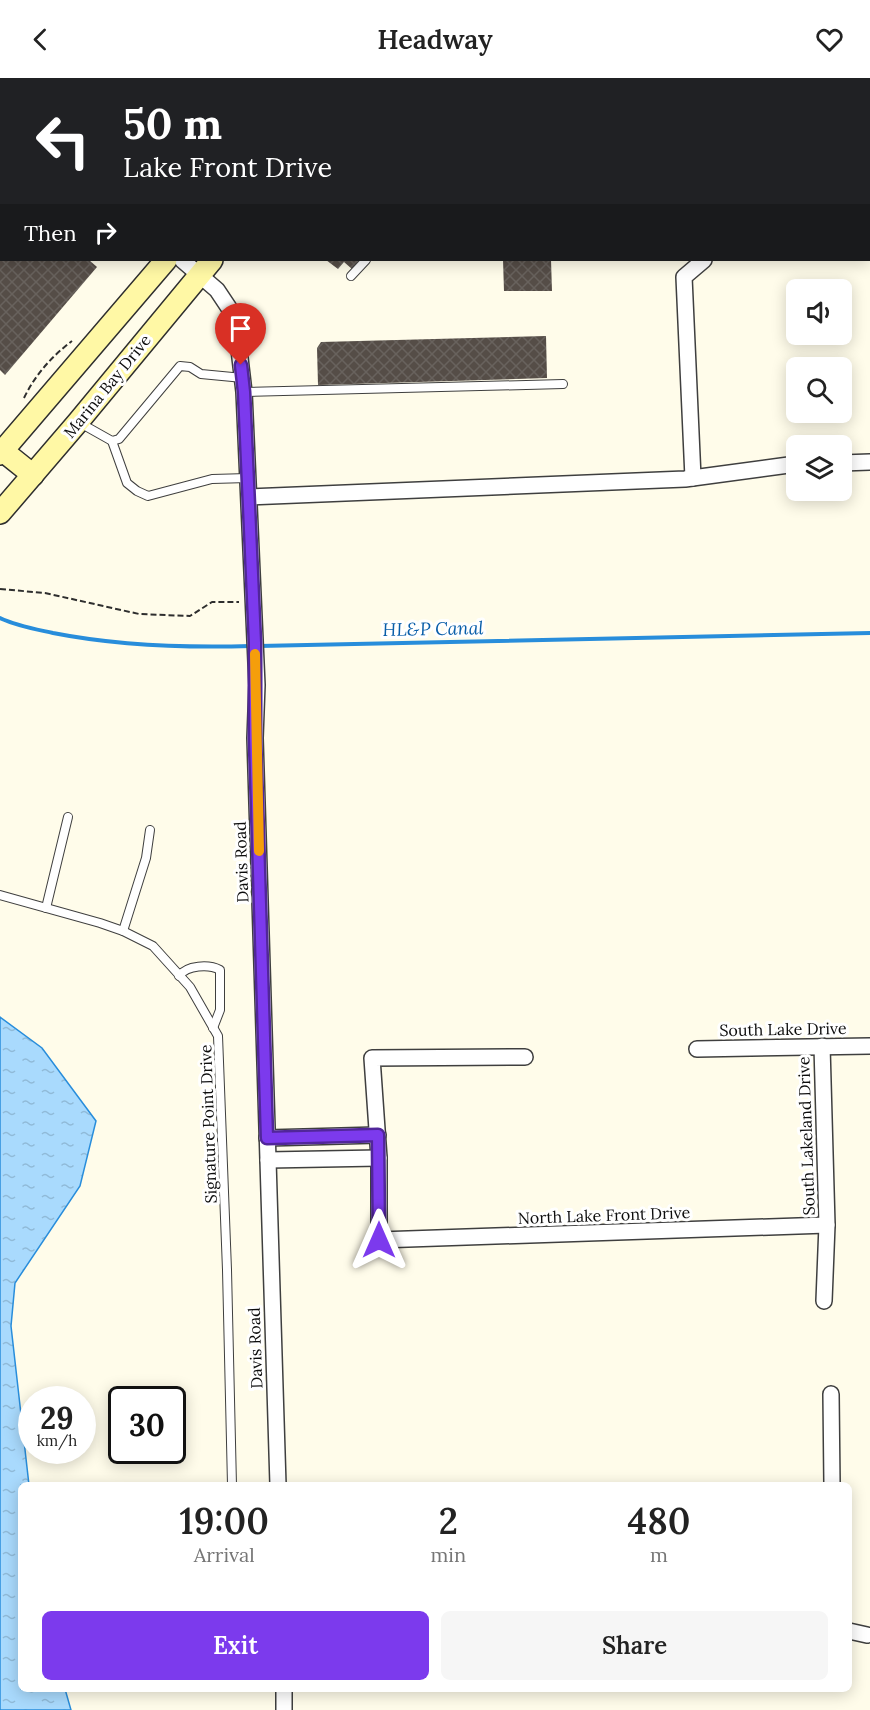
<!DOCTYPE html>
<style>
body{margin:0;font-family:Lora,serif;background:#f6f6f6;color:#222;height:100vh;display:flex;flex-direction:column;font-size:22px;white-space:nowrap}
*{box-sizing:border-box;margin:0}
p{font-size:20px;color:#767676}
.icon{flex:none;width:33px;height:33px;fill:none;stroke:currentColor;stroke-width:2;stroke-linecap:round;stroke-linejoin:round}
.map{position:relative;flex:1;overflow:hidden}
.panel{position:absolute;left:18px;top:1404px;width:834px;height:210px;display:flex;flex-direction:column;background:#fff;border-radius:9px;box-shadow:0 3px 15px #0003}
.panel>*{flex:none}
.hud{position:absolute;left:0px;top:0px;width:870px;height:183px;box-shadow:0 3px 15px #0003;background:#202124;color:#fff;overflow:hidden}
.tools{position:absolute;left:786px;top:201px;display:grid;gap:12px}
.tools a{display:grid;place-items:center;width:66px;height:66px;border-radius:9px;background:#fff;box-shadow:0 3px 15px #0003;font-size:30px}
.speed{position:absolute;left:18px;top:1308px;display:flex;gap:12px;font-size:30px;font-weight:700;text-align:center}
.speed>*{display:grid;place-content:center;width:78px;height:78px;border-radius:50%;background:#fff;box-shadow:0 3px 15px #0003;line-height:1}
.speed small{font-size:15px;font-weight:400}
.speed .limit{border:3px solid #111;border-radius:9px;background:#fff;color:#111}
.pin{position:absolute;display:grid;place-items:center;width:51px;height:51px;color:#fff;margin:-62px -26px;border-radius:50% 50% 50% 0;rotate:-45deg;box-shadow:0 0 6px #0007}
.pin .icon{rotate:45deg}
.me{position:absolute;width:66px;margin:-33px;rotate:0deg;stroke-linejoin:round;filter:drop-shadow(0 0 4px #0008)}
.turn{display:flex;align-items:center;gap:21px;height:126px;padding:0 24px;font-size:27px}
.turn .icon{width:78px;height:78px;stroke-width:2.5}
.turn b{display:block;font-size:42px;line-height:51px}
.then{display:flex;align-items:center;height:57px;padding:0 24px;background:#0003;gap:12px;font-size:22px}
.eta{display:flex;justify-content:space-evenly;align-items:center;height:102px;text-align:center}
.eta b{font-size:36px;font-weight:600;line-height:42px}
.primary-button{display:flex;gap:12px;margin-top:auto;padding:12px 24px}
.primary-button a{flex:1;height:69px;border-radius:9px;background:#7c3aed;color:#fff;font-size:24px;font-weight:600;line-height:69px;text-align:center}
.primary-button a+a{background:#f6f6f6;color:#222}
header{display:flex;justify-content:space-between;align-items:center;height:78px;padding:0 24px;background:#fff;font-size:27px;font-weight:600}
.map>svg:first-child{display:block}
</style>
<header><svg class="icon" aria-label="back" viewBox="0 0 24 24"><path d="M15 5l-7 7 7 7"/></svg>Headway<svg class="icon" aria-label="heart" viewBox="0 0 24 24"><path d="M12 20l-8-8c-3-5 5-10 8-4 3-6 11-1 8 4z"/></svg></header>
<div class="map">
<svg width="870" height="1632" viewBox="0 0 870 1632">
<defs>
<pattern id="water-ripples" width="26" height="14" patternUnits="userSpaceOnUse" patternTransform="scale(1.5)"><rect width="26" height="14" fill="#a9dafd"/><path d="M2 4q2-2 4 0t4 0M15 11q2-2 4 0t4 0" fill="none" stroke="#90bad8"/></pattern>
<pattern id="building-cross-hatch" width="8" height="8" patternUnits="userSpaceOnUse" patternTransform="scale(1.5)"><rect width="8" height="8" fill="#554d47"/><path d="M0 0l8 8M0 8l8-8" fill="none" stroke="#68625d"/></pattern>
</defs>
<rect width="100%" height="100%" fill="#fffcea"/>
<polygon fill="url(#water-ripples)" stroke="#288ddb" stroke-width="1.5" points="0,939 42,970 96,1043 80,1108 15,1205 11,1248 29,1407 21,1407 21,1611 65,1611 71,1632 0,1632"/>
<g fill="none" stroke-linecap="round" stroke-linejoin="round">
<g stroke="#288ddb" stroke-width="4">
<path d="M0,540c17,8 35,11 53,15 66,13 132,15 198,13"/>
<polyline points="259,568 870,555"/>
</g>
</g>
<g fill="url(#building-cross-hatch)">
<polygon points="0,182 89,182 97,189 5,297 0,292"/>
<polygon points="326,182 359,182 352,191 344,184 338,191"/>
<polygon points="503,182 551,182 552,213 504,213"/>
<polygon points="546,258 547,300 318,307 317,270 321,264"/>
</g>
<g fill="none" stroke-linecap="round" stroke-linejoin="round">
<g stroke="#3f3f3f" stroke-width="10">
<g id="lane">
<polyline points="351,198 366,182"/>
<polyline points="244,314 563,306"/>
<polyline points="80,345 112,363 119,361 180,288 190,289 201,296 243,300"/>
<polyline points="112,363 127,405 137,413 148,418 212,401 248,400"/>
<polyline points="0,817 100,845 123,853 153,868 190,909 218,958 227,1192 232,1407"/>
<polyline points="46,830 68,739"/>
<polyline points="123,853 146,780 150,752"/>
<path d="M179,898c8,-11 30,-12 41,-6v40l-7,18"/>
</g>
</g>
<g stroke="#3f3f3f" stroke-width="18">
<g id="street">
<polyline points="868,174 870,174"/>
<polyline points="182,182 217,212 229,230 236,246 244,314 257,607 255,660 278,1407"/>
<polyline points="842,385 870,384"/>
<polyline points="693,400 684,199 704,182"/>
<polyline points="249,419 685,401 796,386"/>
<polyline points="822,968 827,1147 824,1223"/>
<polyline points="697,971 870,968"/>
<polyline points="525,979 372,980 379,1080 379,1162 827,1147"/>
<polyline points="267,1060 378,1057"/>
<polyline points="268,1082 379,1080"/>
<polyline points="831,1316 832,1407"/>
<polyline points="849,1553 867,1557"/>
<polyline points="284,1611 284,1632"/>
</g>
</g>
<g stroke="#2e2e2e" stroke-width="24">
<g id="secondary">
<polyline points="326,2 328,0"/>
<polyline points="368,2 369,0"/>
<polyline points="3,373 33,397"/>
<polyline points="0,376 166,182"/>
<polyline points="0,435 78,344 212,182"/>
</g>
</g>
<g stroke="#2e2e2e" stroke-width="2" stroke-dasharray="6 3" stroke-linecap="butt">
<path d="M24,320c11,-23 28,-42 48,-57"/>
<polyline points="0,511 45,515 139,536 190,538 212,524 239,524"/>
</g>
<use href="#lane" stroke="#fff" stroke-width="8"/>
<use href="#street" stroke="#fff" stroke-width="15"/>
<use href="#secondary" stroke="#fff8a5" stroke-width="21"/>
</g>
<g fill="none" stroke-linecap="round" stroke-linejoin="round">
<g stroke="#51269a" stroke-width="15">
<polyline id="route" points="241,287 244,314 255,565 255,660 267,1060 378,1057 379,1162"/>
</g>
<use href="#route" stroke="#7c3aed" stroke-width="10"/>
<polyline stroke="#f59e0b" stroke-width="10" points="255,576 259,773"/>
</g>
<g text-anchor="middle" stroke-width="6" stroke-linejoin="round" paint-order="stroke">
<g font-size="16" fill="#0c0c0c" stroke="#fff">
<text transform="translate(107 308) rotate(-51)" y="6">Marina Bay Drive</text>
<text transform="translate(241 784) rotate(-92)" y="6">Davis Road</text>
<text transform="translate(783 951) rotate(-1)" y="6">South Lake Drive</text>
<text transform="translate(208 1046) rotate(-92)" y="6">Signature Point Drive</text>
<text transform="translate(806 1058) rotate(-92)" y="6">South Lakeland Drive</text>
<text transform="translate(604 1137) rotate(-2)" y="6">North Lake Front Drive</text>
<text transform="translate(255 1270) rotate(-92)" y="6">Davis Road</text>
</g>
<g font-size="18" font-style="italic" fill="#095ea9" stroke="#fff">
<text transform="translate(433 551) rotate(-1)" y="6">HL&amp;P Canal</text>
</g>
</g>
</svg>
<div class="tools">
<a><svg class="icon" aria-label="sound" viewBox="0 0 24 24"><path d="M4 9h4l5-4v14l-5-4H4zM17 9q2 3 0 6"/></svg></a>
<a><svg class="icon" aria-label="search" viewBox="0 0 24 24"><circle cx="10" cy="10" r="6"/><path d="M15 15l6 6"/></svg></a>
<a><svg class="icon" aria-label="layers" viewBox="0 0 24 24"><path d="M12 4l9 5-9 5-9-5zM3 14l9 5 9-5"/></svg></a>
</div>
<div class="speed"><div>29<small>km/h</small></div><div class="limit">30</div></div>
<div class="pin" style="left:241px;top:287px;background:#d93025"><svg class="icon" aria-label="arrive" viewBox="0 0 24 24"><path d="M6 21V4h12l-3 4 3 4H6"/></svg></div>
<svg class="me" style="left:379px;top:1162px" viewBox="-20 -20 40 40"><path d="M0-17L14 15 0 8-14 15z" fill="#7c3aed" stroke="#fff" stroke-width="4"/></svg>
<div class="hud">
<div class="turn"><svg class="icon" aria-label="left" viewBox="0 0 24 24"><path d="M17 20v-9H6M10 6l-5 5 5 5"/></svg><div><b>50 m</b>Lake Front Drive</div></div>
<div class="then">Then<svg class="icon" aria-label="right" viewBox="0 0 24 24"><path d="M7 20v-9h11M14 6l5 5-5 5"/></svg></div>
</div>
<section class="panel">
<div class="eta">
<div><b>19:00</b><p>Arrival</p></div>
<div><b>2</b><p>min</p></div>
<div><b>480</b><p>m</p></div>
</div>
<div class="primary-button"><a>Exit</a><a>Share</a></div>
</section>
</div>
